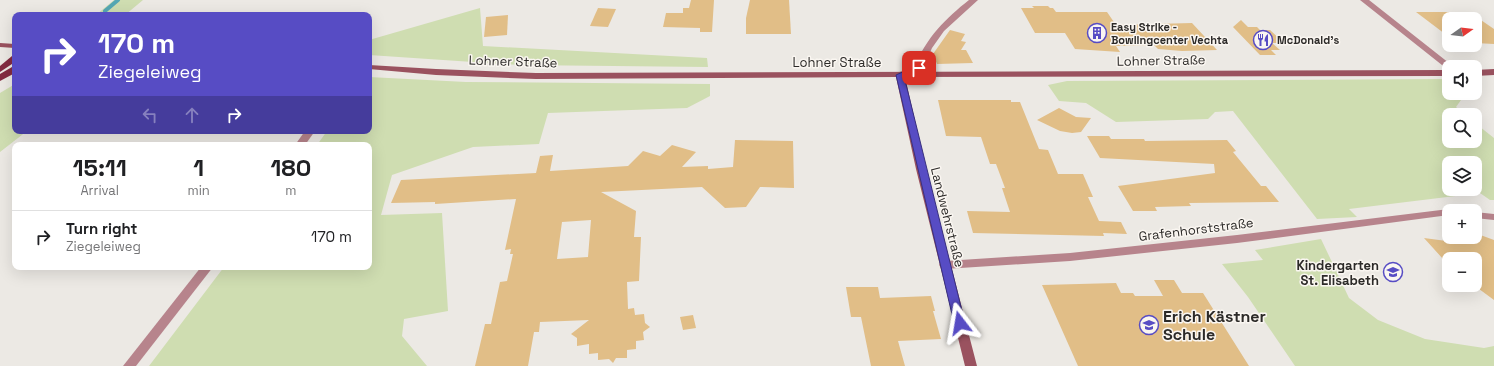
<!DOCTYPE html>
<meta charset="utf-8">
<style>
body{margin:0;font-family:"Space Grotesk",sans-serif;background:#f2f2f2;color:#202124;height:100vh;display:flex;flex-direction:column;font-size:15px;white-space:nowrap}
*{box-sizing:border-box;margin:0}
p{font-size:13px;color:#757577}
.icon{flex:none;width:22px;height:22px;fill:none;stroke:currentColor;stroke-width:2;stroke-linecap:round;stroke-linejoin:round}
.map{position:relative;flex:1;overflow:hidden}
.details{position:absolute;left:12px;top:142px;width:360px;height:128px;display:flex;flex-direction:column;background:#fff;border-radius:8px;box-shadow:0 4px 16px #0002}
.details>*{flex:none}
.hud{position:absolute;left:12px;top:12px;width:360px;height:122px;border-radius:8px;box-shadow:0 4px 16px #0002;background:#574cc4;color:#fff;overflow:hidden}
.needle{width:26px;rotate:76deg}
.buttons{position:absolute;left:1442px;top:12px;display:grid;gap:8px}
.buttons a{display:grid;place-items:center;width:40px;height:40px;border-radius:8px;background:#fff;box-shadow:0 4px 16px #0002;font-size:20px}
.pin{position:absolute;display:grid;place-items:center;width:34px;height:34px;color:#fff;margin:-17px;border-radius:8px;box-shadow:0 2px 6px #0006}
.me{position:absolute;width:44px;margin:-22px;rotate:346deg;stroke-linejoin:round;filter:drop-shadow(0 0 3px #0008)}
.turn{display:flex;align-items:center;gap:14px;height:84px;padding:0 20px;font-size:18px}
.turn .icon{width:52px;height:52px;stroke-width:2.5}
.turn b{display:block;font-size:28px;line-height:34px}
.lanes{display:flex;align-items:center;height:38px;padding:0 20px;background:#0003;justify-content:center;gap:20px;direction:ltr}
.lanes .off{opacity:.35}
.eta{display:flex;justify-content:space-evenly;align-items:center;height:68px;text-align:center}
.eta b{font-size:24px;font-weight:800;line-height:28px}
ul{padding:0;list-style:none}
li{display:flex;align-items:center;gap:12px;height:52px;padding:0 20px;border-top:1px solid #e0e0e0}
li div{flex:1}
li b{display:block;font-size:15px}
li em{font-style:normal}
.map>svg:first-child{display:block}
</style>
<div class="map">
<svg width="1494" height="366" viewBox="0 0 1494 366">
<rect width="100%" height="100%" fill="#ece9e4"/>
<g fill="#cfddb1" fill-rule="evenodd">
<polygon points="114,0 143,0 125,15 96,15"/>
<polygon points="480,8 483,46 707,58 708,67 519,65 369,55 369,40"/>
<polygon points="369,77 466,82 710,84 710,96 687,108 548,113 539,144 473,147 392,175 381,215 442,213 448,311 404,319 402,336 427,366 149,366 224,267 369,267 369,145 317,145 327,131 369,131"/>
<path d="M1449,79v14h21l8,6 -17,1 -5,7 9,8h-16v26h26v-18l19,15v62h-4l-10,-7 -131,16 8,8 -40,2 -84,-108 -18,1 -7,7 -92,3 -30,-19 -27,-2 -11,-16 19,-4zM1449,163h26v26h-26z"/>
<polygon points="15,84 15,131 27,131 0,152 0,93"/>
<polygon points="1321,239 1349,298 1378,320 1425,339 1484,348 1494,346 1494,366 1295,366 1248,297 1222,264 1263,260 1255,250"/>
</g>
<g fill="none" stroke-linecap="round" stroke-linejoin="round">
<polyline stroke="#55a7b4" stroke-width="4" points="105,11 118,0"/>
</g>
<g fill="#e1be87" fill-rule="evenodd">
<polygon points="691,0 714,0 712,32 700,32 700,28 663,27 666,13 683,13 683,8 689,8"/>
<polygon points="750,0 789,0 791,34 746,34 746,18"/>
<polygon points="1032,6 1048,6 1050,8 1053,8 1056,12 1107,12 1116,25 1192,23 1217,50 1182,51 1158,49 1154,45 1116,46 1120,52 1075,49 1065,33 1035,33 1021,8 1034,8"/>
<polygon points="598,8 616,9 608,27 590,26"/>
<polygon points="1416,12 1449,12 1449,37"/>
<polygon points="508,15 507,35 484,37 486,17"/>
<polygon points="1475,16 1494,29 1494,44 1475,43"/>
<polygon points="1241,20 1248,27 1257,27 1260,30 1270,30 1284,43 1272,43 1280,50 1271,50 1276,55 1260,55 1233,27"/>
<polygon points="950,30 965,34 961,41 966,42 961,50 966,50 973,63 937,64 933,54"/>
<polygon points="938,100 1011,100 1011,102 1020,102 1039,149 1048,150 1058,174 1083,174 1093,197 1088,197 1099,221 1121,222 1127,234 1103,233 1104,236 973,233 967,211 1010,212 1002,188 1005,188 996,164 990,164 981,137 946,136"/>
<polygon points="1059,108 1076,117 1091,118 1081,132 1072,133 1060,131 1037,120"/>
<polygon points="1087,136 1109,136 1111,139 1144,139 1145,141 1227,140 1236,151 1233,152 1261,186 1266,186 1279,202 1189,203 1191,206 1155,207 1157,211 1133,211 1118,186 1215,173 1214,164 1100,158"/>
<path d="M735,140l58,1 1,47 -34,-1 -14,20 -21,1 -23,-21 -101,5 35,19 -2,26h7l-2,44 -12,1 1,27 6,-1 1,7 9,-1 1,9 5,4 -7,5 1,8 -8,1v8l-9,1v8h-11l-3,5 -4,-4 -11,1v-7l-9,1v-10l-12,2v-8l-6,-4 18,-14 -49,2 -1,10h-5l-6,34h-53l10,-42h6l9,-42 7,-1 6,-27h-3l1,-5 -6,1 11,-51 -81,5v-2l-44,1 10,-23 135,-7 4,-17 13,-1 -3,16 78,-5 15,-15 17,5 12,-11 24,7 -14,15 26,-1v3l25,-2zM591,220l-3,37 -31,2 5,-37z"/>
<polygon points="1475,233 1494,240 1494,300 1475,286 1475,259 1443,259 1424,238 1454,242 1468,241 1469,237 1475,237"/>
<polygon points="1154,280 1174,280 1182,293 1203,293 1249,366 1078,366 1042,285 1116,283 1121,293 1133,293 1135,296 1163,296"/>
<polygon points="846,287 878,287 880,298 931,296 935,311 933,311 941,339 898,341 905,366 871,366 861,317 851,317"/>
<polygon points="693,315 696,328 683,330 680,317"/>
</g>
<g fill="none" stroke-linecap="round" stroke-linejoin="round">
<g fill="#b7848c" fill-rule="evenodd">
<path d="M969,0h9l-34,31 -12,17 -10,22 -19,7h-6l-1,-2 1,-2 18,-7c11,-28 31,-48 54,-66z"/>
<polygon points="1360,0 1369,0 1454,67 1449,67 1449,69 1447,69"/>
<polygon points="305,131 315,131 305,145 295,145"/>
<polygon points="1449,209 1454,211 1449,211 1449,215 1237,243 1070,261 945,269 941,268 939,265 941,262 945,261 1070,253 1237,235"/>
<polygon points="1475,212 1494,214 1494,220 1475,218"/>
<polygon points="201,267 213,267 136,366 123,366"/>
</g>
<g fill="#9a525f" fill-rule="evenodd">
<polygon points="0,43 15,44 15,48 0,47"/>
<polygon points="369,65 436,69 536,73 1449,70 1449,76 905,77 926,169 977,366 965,366 916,169 896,77 536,79 436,75 369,69"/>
<polygon points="1494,69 1494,75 1475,76 1475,70"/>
</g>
<g fill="#832b41" fill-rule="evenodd">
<polygon points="12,56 15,56 15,62 0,72 0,66"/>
<polygon points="12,67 15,67 15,73 0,81 0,74"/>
</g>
</g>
<polygon fill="#574cc4" stroke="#39317f" points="916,66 922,66 923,68 904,76 965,323 964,326 960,327 956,326 954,323 896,75"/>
<defs>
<g id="building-ring" transform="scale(1)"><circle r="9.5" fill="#faf6f1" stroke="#574cc4" stroke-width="1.5"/><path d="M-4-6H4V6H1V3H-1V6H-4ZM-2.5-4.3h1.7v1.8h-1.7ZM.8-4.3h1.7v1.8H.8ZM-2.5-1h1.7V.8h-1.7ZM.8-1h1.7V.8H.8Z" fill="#574cc4"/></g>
<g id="restaurant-ring" transform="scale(1)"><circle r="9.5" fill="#faf6f1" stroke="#574cc4" stroke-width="1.5"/><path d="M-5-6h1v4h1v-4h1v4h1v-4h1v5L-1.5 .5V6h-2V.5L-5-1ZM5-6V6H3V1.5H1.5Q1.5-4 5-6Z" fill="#574cc4"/></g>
<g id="school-ring" transform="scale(1)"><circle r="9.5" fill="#faf6f1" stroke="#574cc4" stroke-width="1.5"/><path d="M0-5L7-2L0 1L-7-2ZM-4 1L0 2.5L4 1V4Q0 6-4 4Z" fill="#574cc4"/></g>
</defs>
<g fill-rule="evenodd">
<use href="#building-ring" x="1097" y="33"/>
<use href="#restaurant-ring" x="1263" y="40"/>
<use href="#school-ring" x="1393" y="272"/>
<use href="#school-ring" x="1149" y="325"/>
</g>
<g text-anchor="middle" stroke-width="3" stroke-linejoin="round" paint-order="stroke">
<g font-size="11" font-weight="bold" fill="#2c2a28" stroke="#faf6f1" text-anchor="start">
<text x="1111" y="31">Easy Strike -<tspan x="1111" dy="13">Bowlingcenter Vechta</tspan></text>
<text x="1277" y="44">McDonald's</text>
</g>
<g font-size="13" fill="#2c2a28" stroke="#faf6f1">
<text transform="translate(1161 60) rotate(-1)" y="5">Lohner Straße</text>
<text transform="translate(513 61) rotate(2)" y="5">Lohner Straße</text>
<text x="837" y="67">Lohner Straße</text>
<text transform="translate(948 217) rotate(76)" y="5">Landwehrstraße</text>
<text transform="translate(1196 229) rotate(-7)" y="5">Grafenhorststraße</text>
</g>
<g font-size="13" font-weight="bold" fill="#2c2a28" stroke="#faf6f1" text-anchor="end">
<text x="1379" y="270">Kindergarten<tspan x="1379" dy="15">St. Elisabeth</tspan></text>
</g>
<g font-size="16" font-weight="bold" fill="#2c2a28" stroke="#faf6f1" text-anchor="start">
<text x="1163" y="322">Erich Kästner<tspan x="1163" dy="18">Schule</tspan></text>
</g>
</g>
</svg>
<div class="buttons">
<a><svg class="needle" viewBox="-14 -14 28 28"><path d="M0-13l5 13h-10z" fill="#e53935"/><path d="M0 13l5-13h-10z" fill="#757577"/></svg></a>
<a><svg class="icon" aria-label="sound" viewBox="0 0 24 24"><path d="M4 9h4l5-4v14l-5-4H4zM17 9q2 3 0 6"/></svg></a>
<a><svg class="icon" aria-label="search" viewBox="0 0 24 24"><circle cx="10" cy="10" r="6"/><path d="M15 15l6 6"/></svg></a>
<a><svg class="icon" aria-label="layers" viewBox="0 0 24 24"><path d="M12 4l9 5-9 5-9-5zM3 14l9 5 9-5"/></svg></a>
<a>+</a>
<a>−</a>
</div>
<div class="pin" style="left:919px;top:68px;background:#d93025"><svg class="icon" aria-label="arrive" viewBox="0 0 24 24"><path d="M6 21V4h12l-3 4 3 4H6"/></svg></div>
<svg class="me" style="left:960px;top:323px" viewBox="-20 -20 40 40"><path d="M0-17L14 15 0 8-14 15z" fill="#574cc4" stroke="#fff" stroke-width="4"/></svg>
<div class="hud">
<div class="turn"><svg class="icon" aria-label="right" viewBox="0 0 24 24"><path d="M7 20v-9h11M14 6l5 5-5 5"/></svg><div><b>170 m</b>Ziegeleiweg</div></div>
<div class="lanes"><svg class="icon off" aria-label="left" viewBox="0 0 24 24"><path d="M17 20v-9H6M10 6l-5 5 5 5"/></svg><svg class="icon off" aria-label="ahead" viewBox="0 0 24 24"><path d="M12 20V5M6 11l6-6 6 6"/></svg><svg class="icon" aria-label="right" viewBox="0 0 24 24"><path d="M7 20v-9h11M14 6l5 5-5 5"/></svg></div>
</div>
<section class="details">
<div class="eta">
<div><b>15:11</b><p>Arrival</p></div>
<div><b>1</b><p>min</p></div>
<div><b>180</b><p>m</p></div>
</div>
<ul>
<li><svg class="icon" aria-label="right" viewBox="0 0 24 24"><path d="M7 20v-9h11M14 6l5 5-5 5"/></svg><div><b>Turn right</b><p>Ziegeleiweg</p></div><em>170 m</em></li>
</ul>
</section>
</div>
